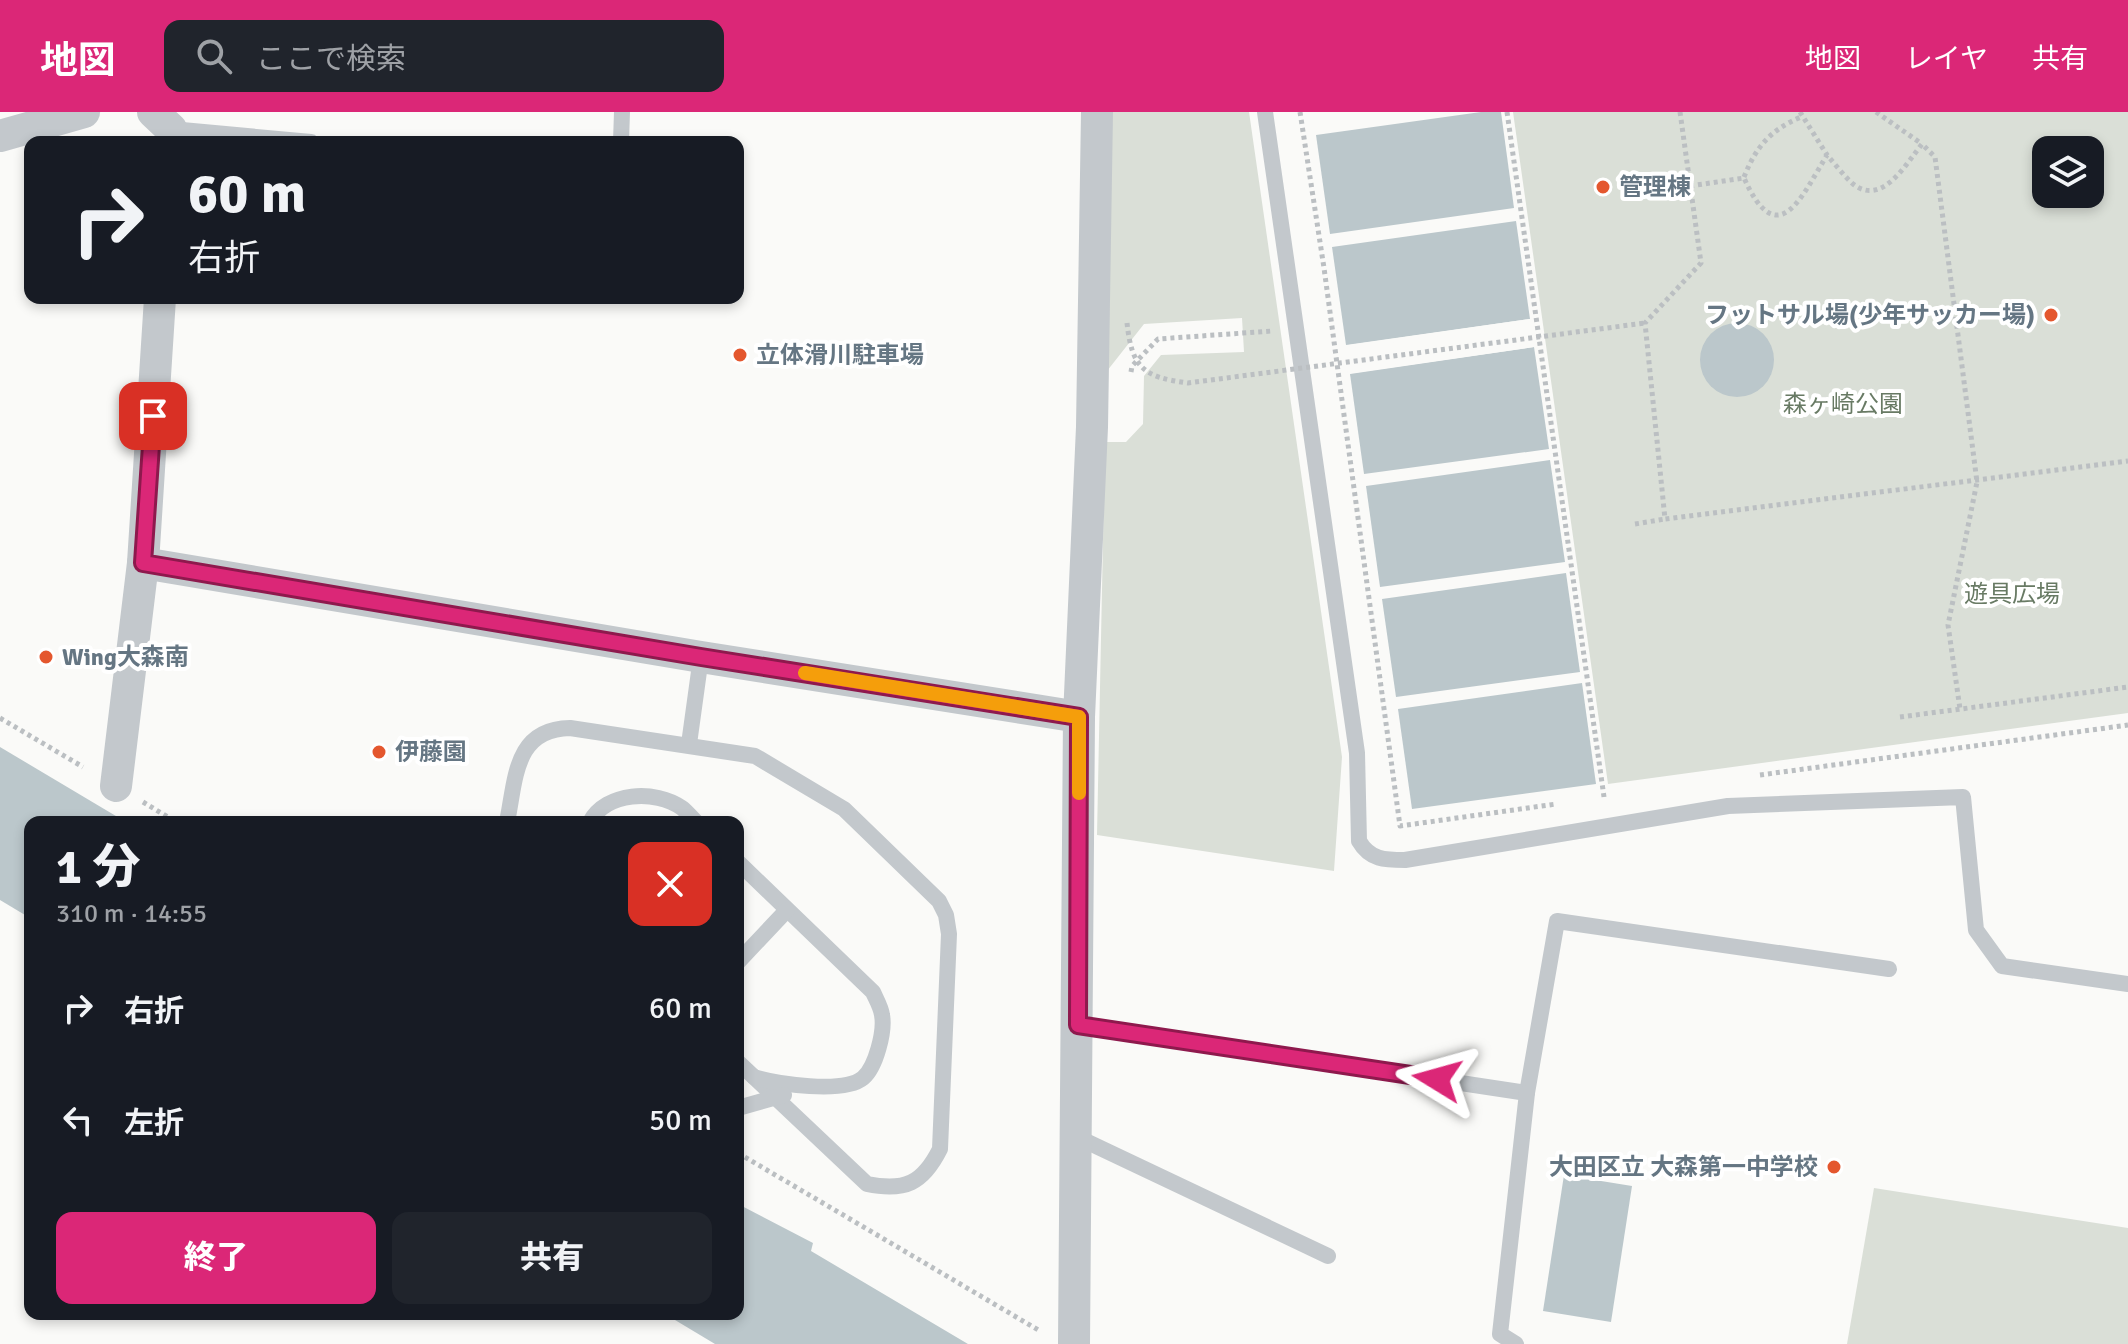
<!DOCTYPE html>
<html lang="ja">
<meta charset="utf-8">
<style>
body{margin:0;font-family:Signika,"Noto Sans JP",sans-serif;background:#20242c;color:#f1f3f6;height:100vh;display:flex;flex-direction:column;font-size:30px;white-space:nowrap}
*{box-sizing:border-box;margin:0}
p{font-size:26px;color:#9ea1a6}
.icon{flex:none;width:44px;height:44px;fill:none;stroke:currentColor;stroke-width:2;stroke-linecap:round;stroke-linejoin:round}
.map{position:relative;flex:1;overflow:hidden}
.drawer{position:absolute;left:24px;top:704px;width:720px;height:504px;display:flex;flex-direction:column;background:#171b24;border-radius:16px;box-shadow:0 4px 12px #0003}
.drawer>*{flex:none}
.guide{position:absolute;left:24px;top:24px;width:720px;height:168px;border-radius:16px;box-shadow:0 4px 12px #0003;background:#171b24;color:#f1f3f6;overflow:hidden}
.fabs{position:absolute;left:2032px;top:24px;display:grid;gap:16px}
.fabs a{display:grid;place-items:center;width:72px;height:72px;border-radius:16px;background:#171b24;box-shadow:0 4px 12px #0003;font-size:40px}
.pin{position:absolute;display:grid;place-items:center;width:68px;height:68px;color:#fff;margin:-34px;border-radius:16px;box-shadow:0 4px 12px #0006}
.me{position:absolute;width:88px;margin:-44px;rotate:278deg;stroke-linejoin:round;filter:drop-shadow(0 0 6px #0008)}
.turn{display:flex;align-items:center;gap:28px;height:168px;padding:0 32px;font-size:36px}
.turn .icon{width:104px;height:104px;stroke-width:2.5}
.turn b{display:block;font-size:56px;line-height:68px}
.round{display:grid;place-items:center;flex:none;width:84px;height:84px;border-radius:16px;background:#20242c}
.head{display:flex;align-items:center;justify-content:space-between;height:136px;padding:0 32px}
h1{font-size:48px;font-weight:800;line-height:60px}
.button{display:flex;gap:16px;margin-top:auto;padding:16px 32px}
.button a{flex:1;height:92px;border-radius:16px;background:#db2777;color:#fff;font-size:32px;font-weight:800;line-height:92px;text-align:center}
.button a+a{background:#20242c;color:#f1f3f6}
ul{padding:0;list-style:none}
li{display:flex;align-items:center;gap:24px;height:112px;padding:0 32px}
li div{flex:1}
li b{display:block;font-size:30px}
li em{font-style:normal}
header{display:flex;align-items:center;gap:48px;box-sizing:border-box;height:112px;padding:0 40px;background:#db2777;color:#fff}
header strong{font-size:38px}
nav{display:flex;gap:44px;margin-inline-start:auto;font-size:28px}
.search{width:560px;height:72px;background:#20242c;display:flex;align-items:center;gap:20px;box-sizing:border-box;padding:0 28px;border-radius:16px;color:#9ea1a6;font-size:30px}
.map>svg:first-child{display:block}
</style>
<header>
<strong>地図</strong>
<div class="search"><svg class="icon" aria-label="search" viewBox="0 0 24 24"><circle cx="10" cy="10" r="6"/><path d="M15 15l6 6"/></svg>ここで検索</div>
<nav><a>地図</a><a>レイヤ</a><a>共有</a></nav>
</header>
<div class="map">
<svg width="2128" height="1232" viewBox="0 0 2128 1232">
<rect width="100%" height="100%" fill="#fafaf8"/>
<g fill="#dadfd7" fill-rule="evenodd">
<polygon points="1104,0 1249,0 1342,645 1334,759 1097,723 1105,330 1126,330 1143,312 1144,264 1161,243 1244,240 1242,206 1144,212 1107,259"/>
<path d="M1513,0h615v601l-520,71zM2046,38h44v44h-44z"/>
<polygon points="1874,1076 2128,1116 2128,1232 1847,1232"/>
</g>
<g fill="#bbc7cb">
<polygon points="1481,0 1501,0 1514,96 1330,122 1316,23"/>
<polygon points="1516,109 1530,207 1346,233 1332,135"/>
<circle cx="1737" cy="248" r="37"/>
<polygon points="1534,235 1549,337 1364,362 1350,262"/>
<polygon points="1550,348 1565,450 1380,475 1366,374"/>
<polygon points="1566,461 1580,560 1396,585 1382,487"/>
<polygon points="1582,571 1596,672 1412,697 1398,597"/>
<polygon points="0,635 126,710 30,710 30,806 0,788"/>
<polygon points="1564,1063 1632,1074 1611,1210 1543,1199"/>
<polygon points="738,1092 813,1131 811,1139 968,1232 715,1232 665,1202 738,1202"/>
</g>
<g fill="#fafaf8">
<polygon points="1530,207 1531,211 1346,237 1342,234"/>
<polygon points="1533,231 1534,235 1346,262 1349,258"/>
</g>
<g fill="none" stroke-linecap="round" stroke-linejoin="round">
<g stroke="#bbbfc2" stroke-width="5" stroke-dasharray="4 4" stroke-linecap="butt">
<polyline points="1300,0 1324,156 1400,714 1556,692"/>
<polyline points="1507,0 1604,685"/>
<polyline points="1680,0 1701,151 1645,211 1665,407 2128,349"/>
<polyline points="1800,0 1827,43"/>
<polyline points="1876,0 1922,32"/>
<path d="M1744,65c12,-30 26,-47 57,-60"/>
<path d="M1690,74l54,-8c34,76 58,18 83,-23 8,9 17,21 26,29 29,23 53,-20 69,-40l13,13 42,325 -29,143 12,84"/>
<polyline points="1131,260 1132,254 1158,227 1272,219"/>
<polyline points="1635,412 1665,407"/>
<polyline points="1900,605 2128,575"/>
<polyline points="0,606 83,655"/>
<polyline points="1760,663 2128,613"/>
<polyline points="143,690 176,710"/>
<polyline points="738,1041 1040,1219"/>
</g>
<g stroke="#c3c8cc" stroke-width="16">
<path d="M1265,0l92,641 2,88c11,19 26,19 46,19l323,-54 235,-9 13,133 26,36 126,18"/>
<polyline points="171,17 311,30"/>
<polyline points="621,30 622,0"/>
<polyline points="689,632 701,545"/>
<path d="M507,710c9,-43 7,-93 63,-94l185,28 89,53 95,92 7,14 3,19 -9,215c-17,34 -35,43 -73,35l-129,-122"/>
<path d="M590,710c16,-30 65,-33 92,-14 5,4 10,10 14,14"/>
<path d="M738,750l135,130c3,7 8,15 9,23 3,16 -6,52 -19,63 -19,16 -87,6 -109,-1"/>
<polyline points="738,850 787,798"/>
<polyline points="1078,913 1527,981 1557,809 1889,857"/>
<polyline points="738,996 784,983"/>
<polyline points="1077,1025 1328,1144"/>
<polyline points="1516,1232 1500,1222 1527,981"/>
</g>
<g stroke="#c3c8cc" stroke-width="32">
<polyline points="153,0 171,17 171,30"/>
<polyline points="0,24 84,0"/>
<polyline points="160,186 143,451 701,545 1079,605"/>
<polyline points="116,674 143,451"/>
<polyline points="1074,1232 1079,605 1092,315 1097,0"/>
</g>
<path stroke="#bbbfc2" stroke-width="5" stroke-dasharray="4 4" stroke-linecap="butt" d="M1127,211c5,45 16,54 61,60l457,-60"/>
</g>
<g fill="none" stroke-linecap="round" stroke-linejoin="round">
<g stroke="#8e194d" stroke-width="20">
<polyline id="route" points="153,304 143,451 701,545 1079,605 1078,913 1437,967"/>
</g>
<use href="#route" stroke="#db2777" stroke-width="14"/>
<polyline stroke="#f59e0b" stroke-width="14" points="805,561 1079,605 1079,681"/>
</g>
<g fill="#e4572e" stroke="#fff" stroke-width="3">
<circle cx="1603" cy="75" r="8"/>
<circle cx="2051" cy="203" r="8"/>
<circle cx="740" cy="243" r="8"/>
<circle cx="46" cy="545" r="8"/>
<circle cx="379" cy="640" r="8"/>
<circle cx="1834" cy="1055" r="8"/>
</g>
<g text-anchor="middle" stroke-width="8" stroke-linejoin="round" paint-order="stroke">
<g font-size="24" font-weight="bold" fill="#657683" stroke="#fff" text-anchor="start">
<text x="1619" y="83">管理棟</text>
<text x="2035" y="211" text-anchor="end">フットサル場(少年サッカー場)</text>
<text x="756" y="251">立体滑川駐車場</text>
<text x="62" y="553">Wing大森南</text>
<text x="395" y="648">伊藤園</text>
<text x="1818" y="1063" text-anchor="end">大田区立 大森第一中学校</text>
</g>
<g font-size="24" fill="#687a64" stroke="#fff">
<text x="1843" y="300">森ヶ崎公園</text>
<text x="2012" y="490">遊具広場</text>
</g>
</g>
</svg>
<div class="fabs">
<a><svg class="icon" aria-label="layers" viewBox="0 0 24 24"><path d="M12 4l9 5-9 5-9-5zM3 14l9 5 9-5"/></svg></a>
</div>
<div class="pin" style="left:153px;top:304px;background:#d93025"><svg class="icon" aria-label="arrive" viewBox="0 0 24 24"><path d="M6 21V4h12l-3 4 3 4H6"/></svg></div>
<svg class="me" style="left:1437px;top:967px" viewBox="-20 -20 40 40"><path d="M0-17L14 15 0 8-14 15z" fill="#db2777" stroke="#fff" stroke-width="4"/></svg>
<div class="guide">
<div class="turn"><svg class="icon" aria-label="right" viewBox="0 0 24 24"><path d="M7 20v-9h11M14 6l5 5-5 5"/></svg><div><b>60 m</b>右折</div></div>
</div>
<section class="drawer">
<div class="head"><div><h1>1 分</h1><p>310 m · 14:55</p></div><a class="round" style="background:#d93025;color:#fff"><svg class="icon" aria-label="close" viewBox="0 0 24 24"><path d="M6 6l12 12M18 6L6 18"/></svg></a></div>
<ul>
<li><svg class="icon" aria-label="right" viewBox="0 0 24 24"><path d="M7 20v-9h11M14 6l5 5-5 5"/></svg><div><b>右折</b></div><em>60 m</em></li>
<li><svg class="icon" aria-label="left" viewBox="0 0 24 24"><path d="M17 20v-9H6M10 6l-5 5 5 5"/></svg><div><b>左折</b></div><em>50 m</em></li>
</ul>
<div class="button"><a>終了</a><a>共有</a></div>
</section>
</div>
